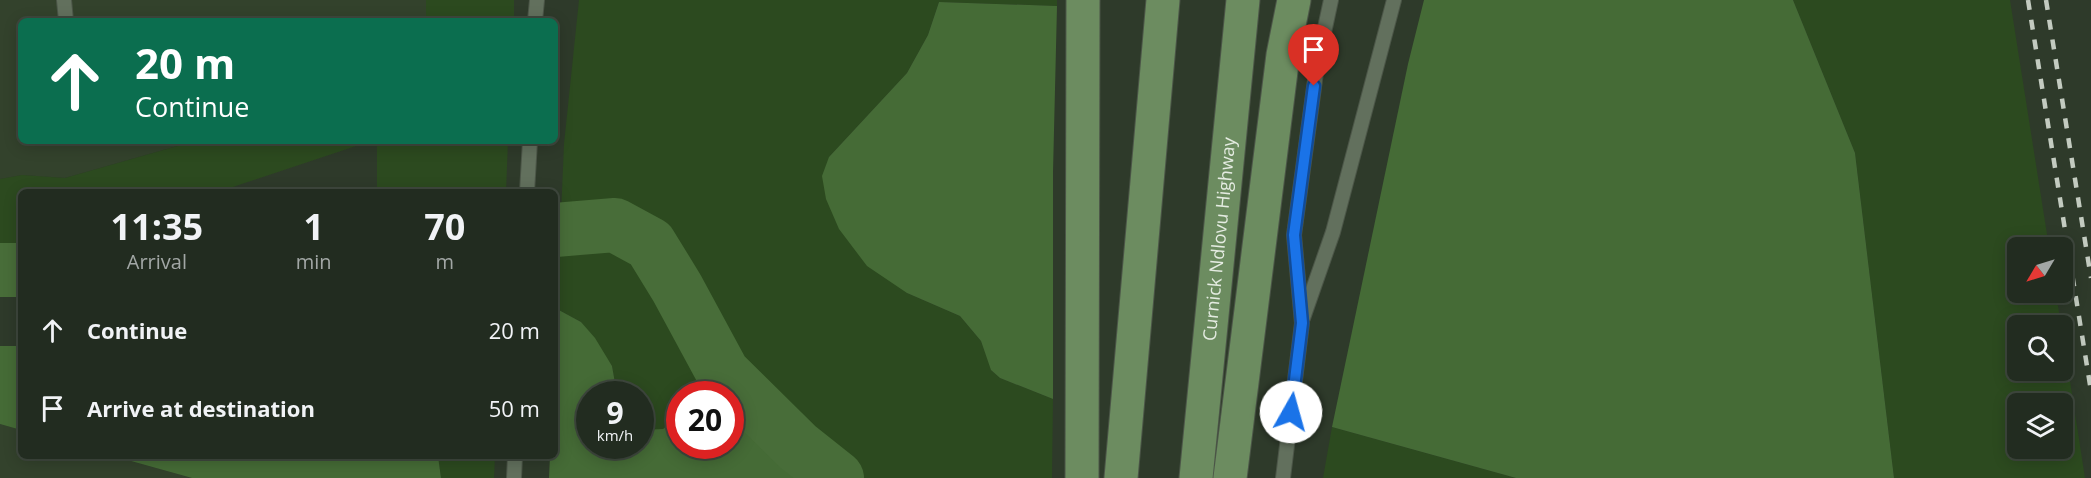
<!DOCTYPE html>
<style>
body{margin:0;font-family:"Open Sans",sans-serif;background:#2e382d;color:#f1f3f6;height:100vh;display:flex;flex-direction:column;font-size:22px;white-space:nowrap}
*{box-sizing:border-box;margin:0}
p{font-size:20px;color:#a2a7a5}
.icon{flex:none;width:33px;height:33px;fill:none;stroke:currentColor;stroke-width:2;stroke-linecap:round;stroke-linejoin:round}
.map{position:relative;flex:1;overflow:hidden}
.details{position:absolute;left:18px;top:189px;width:540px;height:270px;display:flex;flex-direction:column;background:#222c20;border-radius:9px;box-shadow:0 3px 15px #0003,0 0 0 2px #3f483e}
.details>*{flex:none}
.banner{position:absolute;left:18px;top:18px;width:540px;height:126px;border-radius:9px;box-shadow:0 3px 15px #0003,0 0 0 2px #3f483e;background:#0b6e4f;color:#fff;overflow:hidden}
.needle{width:39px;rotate:232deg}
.controls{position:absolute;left:2007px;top:237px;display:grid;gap:12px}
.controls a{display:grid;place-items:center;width:66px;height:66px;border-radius:9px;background:#222c20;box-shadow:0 3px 15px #0003,0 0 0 2px #3f483e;font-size:30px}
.speed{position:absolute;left:576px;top:381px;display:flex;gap:12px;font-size:30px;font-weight:700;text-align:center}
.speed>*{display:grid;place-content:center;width:78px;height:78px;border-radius:50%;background:#222c20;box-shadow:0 3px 15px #0003,0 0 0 2px #3f483e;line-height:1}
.speed small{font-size:15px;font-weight:400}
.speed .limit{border:9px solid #d22;background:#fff;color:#111}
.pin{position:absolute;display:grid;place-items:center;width:51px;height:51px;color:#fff;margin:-62px -26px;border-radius:50% 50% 50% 0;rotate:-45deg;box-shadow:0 0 6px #0007}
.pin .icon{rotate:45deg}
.me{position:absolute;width:66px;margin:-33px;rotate:7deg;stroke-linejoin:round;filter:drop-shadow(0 0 4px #0008)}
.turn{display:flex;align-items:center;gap:21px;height:126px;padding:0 18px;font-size:27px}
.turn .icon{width:78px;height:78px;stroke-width:2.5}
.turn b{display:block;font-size:42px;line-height:51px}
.eta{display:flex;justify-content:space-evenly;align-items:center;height:102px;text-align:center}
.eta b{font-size:36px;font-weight:700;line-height:42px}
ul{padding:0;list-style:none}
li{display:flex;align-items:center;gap:18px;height:78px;padding:0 18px}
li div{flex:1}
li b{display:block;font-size:22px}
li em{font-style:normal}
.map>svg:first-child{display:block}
</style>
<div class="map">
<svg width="2091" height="478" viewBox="0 0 2091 478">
<rect width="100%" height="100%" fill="#2e3a2a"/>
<g fill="#33422c">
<polygon points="0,0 426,0 426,21 21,21 21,141 195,141 65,178 22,175 0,179"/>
<polygon points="0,424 21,430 21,456 113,456 192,478 0,478"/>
</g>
<g fill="#2c4a1f" fill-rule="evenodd">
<rect x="426" y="0" width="88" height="21"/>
<polygon points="579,0 1057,0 1057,6 939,2 928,35 907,73 829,157 907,293 960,316 981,341 992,371 1000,378 1053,399 1052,478 806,478 731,405 730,394 680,394 679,416 663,429 642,432 640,394 617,394 612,366 581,322 557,309 564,144"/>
<path d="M1793,0h217l39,247 -31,1v44l38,1 5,32 -43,1v44h44l1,-34 22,142h-191l-39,-325zM2018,404h44v44h-44z"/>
<polygon points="195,141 371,141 218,192 21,192 21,250 0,250 0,179 22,175 65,178"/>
<polygon points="377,141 508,141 506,192 377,192"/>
<polygon points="1332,427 1516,478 1323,478"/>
<polygon points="438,456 495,456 494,478 441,478"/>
</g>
<g fill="#456b36">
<polygon points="1424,0 1793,0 1855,153 1894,478 1516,478 1332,427 1408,64"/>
<polygon points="939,2 1057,6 1053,172 1053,399 1000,378 991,370 981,341 960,316 907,293 867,266 839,229 826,199 822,176 829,157 907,73 928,35"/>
<polygon points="557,309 581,322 595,338 612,366 617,394 590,394 590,446 640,446 641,430 663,429 679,416 680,446 730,446 731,405 806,478 549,478 550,456 555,456"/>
<polygon points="0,346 21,346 21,430 0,424"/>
<polygon points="113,456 438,456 441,478 192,478"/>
</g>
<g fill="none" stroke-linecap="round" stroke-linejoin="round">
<g stroke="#486d39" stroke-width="54">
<polyline points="555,230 615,225 650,244 677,288 723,373 798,447 837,478"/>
<polyline points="0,270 21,270"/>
</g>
<g stroke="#4c5648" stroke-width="16">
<g id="service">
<polyline points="64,0 66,21"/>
<polyline points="535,21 537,0"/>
<polyline points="527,192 530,141"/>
<polyline points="1303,318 1333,232 1394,0"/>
<polyline points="514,478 515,456"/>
<polyline points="1283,478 1302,323 1294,235 1317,65 1331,0"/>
</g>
</g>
<g stroke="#4c5648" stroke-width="35">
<g id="primary">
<polyline points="1082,478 1083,0"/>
<polyline points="1121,478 1163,0"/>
<path id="s1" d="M1196,478l47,-478"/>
<polyline points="1230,478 1283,55 1294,0"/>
</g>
</g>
<use href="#service" stroke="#62705d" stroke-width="14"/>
<use href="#primary" stroke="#6c8c60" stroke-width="33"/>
<g stroke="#c3cbc0" stroke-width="4.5" stroke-dasharray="10 10" stroke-linecap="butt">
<polyline points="2028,0 2091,391"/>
<polyline points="2046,0 2091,278"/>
</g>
</g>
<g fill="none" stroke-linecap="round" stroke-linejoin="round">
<g stroke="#114b97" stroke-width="15">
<polyline id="route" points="1291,412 1302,323 1294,235 1314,86"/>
</g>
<use href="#route" stroke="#1a73e8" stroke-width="10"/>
</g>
<g text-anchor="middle" stroke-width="6" stroke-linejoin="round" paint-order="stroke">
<g font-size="18" fill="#e4ebe1" stroke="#1a1f18">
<text dy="6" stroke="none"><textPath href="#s1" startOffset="240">Curnick Ndlovu Highway</textPath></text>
</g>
</g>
</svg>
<div class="controls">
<a><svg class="needle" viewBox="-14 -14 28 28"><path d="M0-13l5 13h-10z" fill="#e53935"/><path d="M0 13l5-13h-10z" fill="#a2a7a5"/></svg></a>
<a><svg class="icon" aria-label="search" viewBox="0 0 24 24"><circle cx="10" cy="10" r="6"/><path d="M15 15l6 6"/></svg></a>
<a><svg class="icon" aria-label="layers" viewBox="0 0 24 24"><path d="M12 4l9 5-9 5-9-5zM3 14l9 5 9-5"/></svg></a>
</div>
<div class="speed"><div>9<small>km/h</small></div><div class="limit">20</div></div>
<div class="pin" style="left:1314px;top:86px;background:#d93025"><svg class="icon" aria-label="arrive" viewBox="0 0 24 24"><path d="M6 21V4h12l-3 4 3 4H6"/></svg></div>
<svg class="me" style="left:1291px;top:412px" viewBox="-20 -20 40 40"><circle r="19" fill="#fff"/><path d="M0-13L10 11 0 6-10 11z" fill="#1a73e8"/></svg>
<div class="banner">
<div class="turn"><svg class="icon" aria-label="ahead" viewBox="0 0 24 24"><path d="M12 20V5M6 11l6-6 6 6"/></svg><div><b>20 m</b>Continue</div></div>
</div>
<section class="details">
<div class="eta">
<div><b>11:35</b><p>Arrival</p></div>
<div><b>1</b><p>min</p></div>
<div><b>70</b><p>m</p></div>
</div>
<ul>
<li><svg class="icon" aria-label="ahead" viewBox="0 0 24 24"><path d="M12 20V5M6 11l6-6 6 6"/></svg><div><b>Continue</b></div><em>20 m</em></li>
<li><svg class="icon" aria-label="arrive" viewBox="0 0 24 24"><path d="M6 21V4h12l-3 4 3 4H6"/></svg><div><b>Arrive at destination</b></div><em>50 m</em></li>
</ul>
</section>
</div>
